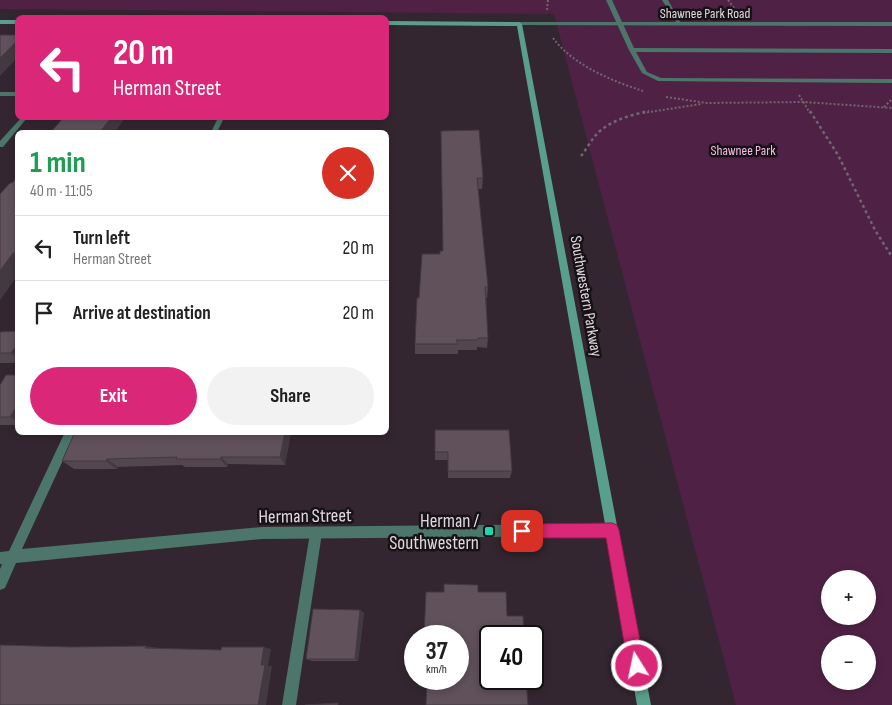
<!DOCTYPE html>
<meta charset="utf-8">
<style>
body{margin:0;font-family:"Sofia Sans Condensed",sans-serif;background:#f2f2f2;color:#222;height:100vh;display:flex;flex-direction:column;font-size:19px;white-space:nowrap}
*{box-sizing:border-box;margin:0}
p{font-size:16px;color:#767676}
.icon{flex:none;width:28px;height:28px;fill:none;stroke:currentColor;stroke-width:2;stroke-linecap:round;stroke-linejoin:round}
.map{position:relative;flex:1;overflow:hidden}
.sheet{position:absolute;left:15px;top:130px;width:374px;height:305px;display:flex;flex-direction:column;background:#fff;border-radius:8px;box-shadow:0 2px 8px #0003}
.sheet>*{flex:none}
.top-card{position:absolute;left:15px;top:15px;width:374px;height:105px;border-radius:8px;box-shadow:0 2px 8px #0003;background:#db2777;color:#fff;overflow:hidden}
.controls{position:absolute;left:821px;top:570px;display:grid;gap:10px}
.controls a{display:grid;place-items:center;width:55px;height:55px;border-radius:50%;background:#fff;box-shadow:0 2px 8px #0003;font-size:25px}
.speed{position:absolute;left:404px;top:625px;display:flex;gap:10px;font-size:25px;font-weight:700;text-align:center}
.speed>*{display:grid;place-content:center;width:65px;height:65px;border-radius:50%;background:#fff;box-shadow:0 2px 8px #0003;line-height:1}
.speed small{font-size:12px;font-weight:400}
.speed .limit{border:2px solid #111;border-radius:8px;background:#fff;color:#111}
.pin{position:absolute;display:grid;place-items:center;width:42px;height:42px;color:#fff;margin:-21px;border-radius:10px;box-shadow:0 2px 8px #0006}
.me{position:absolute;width:55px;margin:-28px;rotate:350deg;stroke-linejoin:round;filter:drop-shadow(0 0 4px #0008)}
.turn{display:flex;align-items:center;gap:18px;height:105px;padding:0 15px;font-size:22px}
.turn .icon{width:65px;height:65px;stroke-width:2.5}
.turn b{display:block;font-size:35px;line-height:42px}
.round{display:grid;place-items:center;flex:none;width:52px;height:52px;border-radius:26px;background:#f2f2f2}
.headline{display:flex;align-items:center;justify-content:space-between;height:85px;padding:0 15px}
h1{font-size:30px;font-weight:700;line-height:38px;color:#1e9e55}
.button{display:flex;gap:10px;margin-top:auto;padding:10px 15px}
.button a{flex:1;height:58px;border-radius:30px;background:#db2777;color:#fff;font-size:20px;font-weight:700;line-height:58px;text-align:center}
.button a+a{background:#f2f2f2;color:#222}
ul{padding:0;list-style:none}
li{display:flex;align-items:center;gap:15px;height:65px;padding:0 15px;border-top:1px solid #e0e0e0}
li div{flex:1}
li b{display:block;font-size:19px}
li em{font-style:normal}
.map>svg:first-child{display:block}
</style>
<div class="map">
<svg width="892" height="705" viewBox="0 0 892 705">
<rect width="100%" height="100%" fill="#332630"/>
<path fill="#4f2245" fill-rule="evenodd" d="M0,0h892v705h-156l-182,-691 -554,-5zM830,579h38v37h-38zM830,644h38v37h-38z"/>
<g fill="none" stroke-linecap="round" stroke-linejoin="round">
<g stroke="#71666e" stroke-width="2" stroke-dasharray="2 2" stroke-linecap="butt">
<polyline points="728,0 734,8"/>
<polyline points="547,10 548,0"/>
<path d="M553,38c20,27 59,43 90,53"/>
<polyline points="799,95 810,113"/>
<polyline points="666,97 707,103 804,102 892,108"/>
<polyline points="884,107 892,99"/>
<polyline points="643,113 701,104"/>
</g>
<g stroke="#71666e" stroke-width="2.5" stroke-dasharray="3 3" stroke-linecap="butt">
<polyline points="810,111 838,155 875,230 892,257"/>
<path d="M581,156c5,-6 9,-14 14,-20 13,-15 35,-21 54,-25"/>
</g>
<g fill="#4b7669" fill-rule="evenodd">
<polygon points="606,0 612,0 634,48 892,49 892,53 636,52 647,72 661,78 892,79 892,83 658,81 642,73 629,50"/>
<polygon points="662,0 668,0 682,25 678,25"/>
<rect x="0" y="92" width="18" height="4"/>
<polygon points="316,527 320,529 322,533 296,705 282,705 310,533 312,529"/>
</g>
<g fill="#4b7669" fill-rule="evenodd">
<polygon points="519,22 892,22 892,26 517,25 517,23"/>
<polygon points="21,118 27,118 3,147 0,147 0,141"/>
<polygon points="218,118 224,118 217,132 211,132"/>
<polygon points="65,432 76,432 22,549 262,527 612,524 616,526 618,530 616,534 612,536 262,539 16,563 5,588 0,590 0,569 2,564 0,564 0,552 9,551"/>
</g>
<g fill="#59a08c" fill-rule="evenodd">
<rect x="0" y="20" width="18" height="4"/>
<polygon points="386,21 519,22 522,24 651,705 637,705 517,26 386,25"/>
</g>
</g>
<g fill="#53464e">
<polygon points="441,131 483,178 482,189 478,189 488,287 487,298 486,298 488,338 487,348 477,347 477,350 458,350 458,354 415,354 415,344 419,298 440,254 443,251"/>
<polygon points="18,176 18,274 0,300 0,194 12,183"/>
<polygon points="18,331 18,363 0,363 0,332"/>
<polygon points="18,375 18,425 0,425 0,385"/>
<polygon points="435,430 512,471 510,478 448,478 448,460 435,460"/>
<polygon points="291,432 285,465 228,464 227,467 185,467 182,465 118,467 117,469 74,469 62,461"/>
<polygon points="360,610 364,613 358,661 312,661 306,659"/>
</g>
<g fill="#433940">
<polygon points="18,40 18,57 0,76 0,58"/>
<polygon points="111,118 125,118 115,132 100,132"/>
<polygon points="13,253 18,258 18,274 0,300 0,271"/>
<polygon points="18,343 18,358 11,353"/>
<polygon points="18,404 18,421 10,417"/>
<polygon points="285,432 291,432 285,465 280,457"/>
<polygon points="221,457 228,464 227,467 220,459"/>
<polygon points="107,459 118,467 117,469 106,461"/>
<polygon points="360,610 364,613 358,661 355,659"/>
<polygon points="146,646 158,648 157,650 145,648"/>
<polygon points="264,647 271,649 268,666 272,666 266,705 258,705 261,665"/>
</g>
<g fill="#60515b" stroke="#433940">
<polygon points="0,35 18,35 18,40 0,58"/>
<polygon points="63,118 111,118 100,132 51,132"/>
<polygon points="479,130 483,178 477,178 488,287 485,287 488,338 478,338 478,340 456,340 458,344 415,344 417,298 419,298 422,254 440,254 440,251 443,251 441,131"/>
<polygon points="18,176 18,253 13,253 0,271 0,194 10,183 12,183"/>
<polygon points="18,331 18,343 11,353 0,353 0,332"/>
<polygon points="6,375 18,375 18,404 10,417 0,417 0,385"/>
<polygon points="435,430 509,430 512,471 448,471 448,452 435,452"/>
<polygon points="75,432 285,432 280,457 221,457 220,459 176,459 177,457 107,459 106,461 62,461"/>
<polygon points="444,584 478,585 478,592 506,592 507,616 523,616 524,636 490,636 490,679 526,679 528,705 426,705 427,679 458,679 458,636 424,636 426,592 444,592"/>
<polygon points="313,609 360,610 355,659 306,659"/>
<polygon points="0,645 72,647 146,646 145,648 221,650 222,647 264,647 261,665 265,665 258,705 0,705"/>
<polygon points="338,703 338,705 305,705"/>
</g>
<polygon fill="#db2777" stroke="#8e194d" points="612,523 617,525 619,530 645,666 642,672 637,674 631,672 628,666 606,538 522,538 517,536 515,531 517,526 522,524"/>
<rect fill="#1fd5b0" stroke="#171216" stroke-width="2" x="484" y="526" width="10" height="10" rx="2.5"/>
<g text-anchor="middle" stroke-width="5" stroke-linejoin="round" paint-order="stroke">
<g font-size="14" fill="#e0d7dd" stroke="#171216">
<text x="705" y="18">Shawnee Park Road</text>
</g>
<g font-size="14" fill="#f8bde7" stroke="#171216">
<text x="743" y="155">Shawnee Park</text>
</g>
<g font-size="16" fill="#e0d7dd" stroke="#171216">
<text transform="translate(587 296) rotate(80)" y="6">Southwestern Parkway</text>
</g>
<g font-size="19" fill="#e0d7dd" stroke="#171216">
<text transform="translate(305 515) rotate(-1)" y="7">Herman Street</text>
</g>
<g font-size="19" fill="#e0d7dd" stroke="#171216" text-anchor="end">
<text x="479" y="527">Herman /<tspan x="479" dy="22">Southwestern</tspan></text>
</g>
</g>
</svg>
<div class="controls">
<a>+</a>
<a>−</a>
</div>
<div class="speed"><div>37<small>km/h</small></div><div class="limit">40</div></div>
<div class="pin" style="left:522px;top:531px;background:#d93025"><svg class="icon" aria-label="arrive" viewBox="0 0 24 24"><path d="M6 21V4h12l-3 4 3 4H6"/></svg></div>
<svg class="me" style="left:637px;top:666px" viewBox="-20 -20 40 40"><circle r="17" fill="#db2777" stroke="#fff" stroke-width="3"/><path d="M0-11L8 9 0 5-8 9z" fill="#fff"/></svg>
<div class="top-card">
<div class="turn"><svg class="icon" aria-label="left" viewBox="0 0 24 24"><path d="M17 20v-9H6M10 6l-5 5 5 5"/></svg><div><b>20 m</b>Herman Street</div></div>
</div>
<section class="sheet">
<div class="headline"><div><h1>1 min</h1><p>40 m · 11:05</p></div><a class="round" style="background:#d93025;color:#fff"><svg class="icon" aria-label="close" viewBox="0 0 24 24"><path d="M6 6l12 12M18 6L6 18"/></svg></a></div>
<ul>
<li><svg class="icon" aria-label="left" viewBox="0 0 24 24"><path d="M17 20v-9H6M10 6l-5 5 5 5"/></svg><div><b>Turn left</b><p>Herman Street</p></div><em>20 m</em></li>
<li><svg class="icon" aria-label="arrive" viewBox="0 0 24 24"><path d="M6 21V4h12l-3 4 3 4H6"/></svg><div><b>Arrive at destination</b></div><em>20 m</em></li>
</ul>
<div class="button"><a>Exit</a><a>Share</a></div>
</section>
</div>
